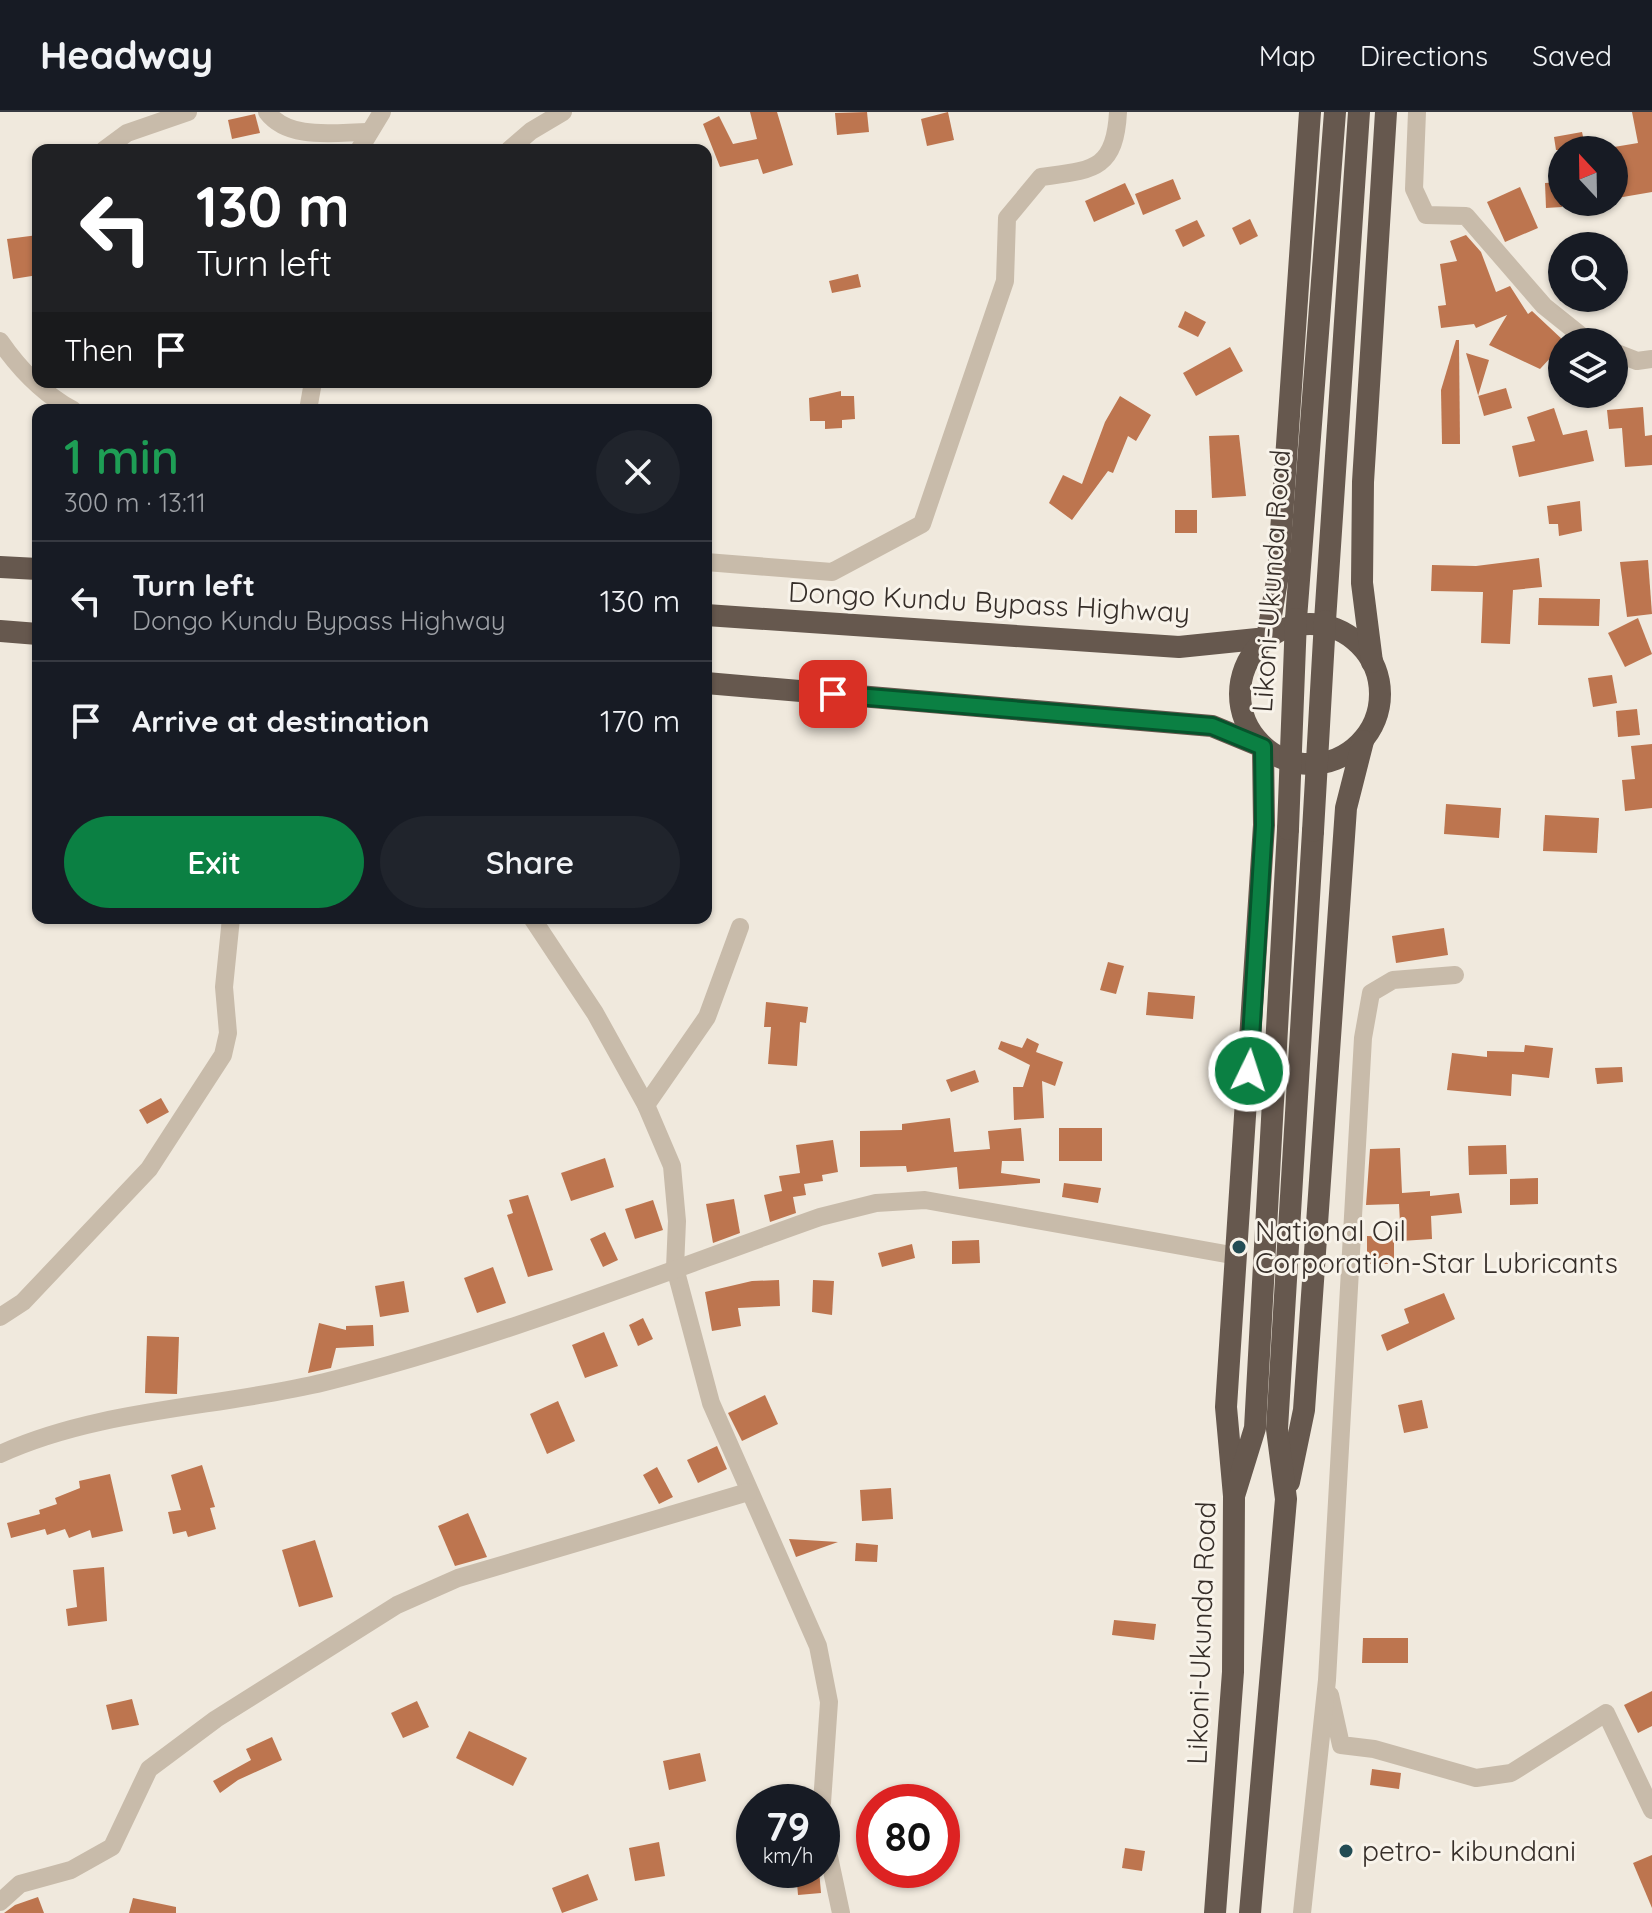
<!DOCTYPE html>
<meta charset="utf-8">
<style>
body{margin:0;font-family:Quicksand,sans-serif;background:#20242c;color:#f1f3f6;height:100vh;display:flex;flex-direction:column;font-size:30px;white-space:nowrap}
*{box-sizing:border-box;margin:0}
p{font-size:26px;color:#9ea1a6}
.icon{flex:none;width:44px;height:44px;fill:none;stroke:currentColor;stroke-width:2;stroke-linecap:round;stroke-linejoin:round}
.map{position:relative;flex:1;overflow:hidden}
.drawer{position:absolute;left:32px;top:292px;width:680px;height:520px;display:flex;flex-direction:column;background:#171b24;border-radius:16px;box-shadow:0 2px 6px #0004}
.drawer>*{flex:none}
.banner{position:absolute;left:32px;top:32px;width:680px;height:244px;border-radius:16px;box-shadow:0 2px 6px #0004;background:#202124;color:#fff;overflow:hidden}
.needle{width:52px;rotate:338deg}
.tools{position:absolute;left:1548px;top:24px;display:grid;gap:16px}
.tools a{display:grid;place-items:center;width:80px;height:80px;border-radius:50%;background:#171b24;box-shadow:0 2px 6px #0004;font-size:40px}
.speed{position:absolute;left:736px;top:1672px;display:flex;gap:16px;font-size:40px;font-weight:700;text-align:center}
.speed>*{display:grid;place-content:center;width:104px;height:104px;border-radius:50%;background:#171b24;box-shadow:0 2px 6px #0004;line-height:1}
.speed small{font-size:20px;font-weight:400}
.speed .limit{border:12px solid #d22;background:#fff;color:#111}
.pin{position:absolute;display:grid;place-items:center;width:68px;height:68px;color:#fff;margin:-34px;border-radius:16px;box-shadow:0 4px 12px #0006}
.me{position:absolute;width:88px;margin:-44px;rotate:4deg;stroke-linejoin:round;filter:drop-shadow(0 0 6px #0008)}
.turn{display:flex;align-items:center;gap:28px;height:168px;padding:0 32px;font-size:36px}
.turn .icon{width:104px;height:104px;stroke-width:2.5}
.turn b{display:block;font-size:56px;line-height:68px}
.then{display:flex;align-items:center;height:76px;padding:0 32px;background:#0003;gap:16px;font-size:30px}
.round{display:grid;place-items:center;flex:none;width:84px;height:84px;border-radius:42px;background:#20242c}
.head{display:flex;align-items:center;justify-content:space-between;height:136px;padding:0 32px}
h1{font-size:48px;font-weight:600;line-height:60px;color:#1e9e55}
.cta{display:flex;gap:16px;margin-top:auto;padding:16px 32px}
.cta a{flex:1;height:92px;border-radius:48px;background:#0b8043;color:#fff;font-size:32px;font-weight:600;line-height:92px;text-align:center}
.cta a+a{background:#20242c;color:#f1f3f6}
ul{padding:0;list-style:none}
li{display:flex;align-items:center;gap:24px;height:120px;padding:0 32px;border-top:2px solid #363941}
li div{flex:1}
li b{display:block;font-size:30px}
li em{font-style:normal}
header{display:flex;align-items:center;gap:48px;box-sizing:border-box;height:112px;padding:0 40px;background:#171b24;border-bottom:2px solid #363941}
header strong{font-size:38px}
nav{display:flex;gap:44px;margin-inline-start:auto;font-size:28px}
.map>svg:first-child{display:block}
</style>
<header>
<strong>Headway</strong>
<nav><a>Map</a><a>Directions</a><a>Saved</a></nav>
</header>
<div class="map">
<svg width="1652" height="1801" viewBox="0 0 1652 1801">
<rect width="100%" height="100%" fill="#f0e9dd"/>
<g fill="#bd754f">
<polygon points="750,0 777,0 793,53 763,62 758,47 720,55 703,12 719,4 733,32 757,27"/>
<polygon points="867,0 869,20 837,23 835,1"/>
<polygon points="948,0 954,28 927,34 921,7"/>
<polygon points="1632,0 1652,0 1652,80 1617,86 1614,35 1638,31"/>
<polygon points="255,2 260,21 232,27 228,8"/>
<polygon points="1582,20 1586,38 1556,38 1554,25"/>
<polygon points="1173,67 1181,87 1143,103 1135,82"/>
<polygon points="1562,70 1562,95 1546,96 1545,71"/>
<polygon points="1125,71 1135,92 1094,110 1085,89"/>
<polygon points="1520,75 1538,116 1505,130 1487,90"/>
<polygon points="1250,107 1258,124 1240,133 1232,116"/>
<polygon points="1197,108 1205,124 1183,135 1175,118"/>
<polygon points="38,123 38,163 13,167 7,127"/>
<polygon points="1466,123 1481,140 1496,180 1510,174 1528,202 1532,199 1565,230 1540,257 1489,233 1507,203 1476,216 1474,212 1441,216 1438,194 1446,193 1440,152 1457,149 1450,129"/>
<polygon points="858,162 861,175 832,181 829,169"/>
<polygon points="1185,199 1206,210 1198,225 1178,215"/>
<polygon points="1456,228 1459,228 1460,332 1442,332 1441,278"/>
<polygon points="1230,235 1243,259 1196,284 1183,261"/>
<polygon points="1466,241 1489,248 1478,284 1506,276 1512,296 1484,304"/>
<polygon points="841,279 841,284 854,284 855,307 842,308 842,316 825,317 825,309 810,309 809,286"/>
<polygon points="1120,284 1151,303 1136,329 1128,324 1113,361 1108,359 1072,408 1049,391 1063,363 1082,372 1105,310"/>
<polygon points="1643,295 1645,324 1652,323 1652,353 1625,355 1622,316 1609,317 1607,298"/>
<polygon points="1554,296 1563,323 1587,318 1594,349 1519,365 1512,334 1535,329 1527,305"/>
<polygon points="1239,323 1246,384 1212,386 1209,324"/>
<polygon points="1580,389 1582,419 1559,424 1558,412 1549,412 1547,394"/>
<rect x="1175" y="398" width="22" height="23"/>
<polygon points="1539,446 1542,475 1513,478 1510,532 1481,531 1483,480 1431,479 1432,453 1476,454"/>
<polygon points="1648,448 1652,502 1627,505 1620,450"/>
<polygon points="1539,486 1600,487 1599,514 1538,513"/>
<polygon points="1638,506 1652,542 1625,555 1608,521"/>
<polygon points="1612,563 1617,591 1593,595 1588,566"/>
<polygon points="1637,597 1640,623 1618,625 1616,599"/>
<polygon points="1652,632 1652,696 1625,699 1622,668 1635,667 1631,634"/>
<polygon points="1446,692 1501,696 1499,726 1444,722"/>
<polygon points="1545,703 1599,706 1597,741 1543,739"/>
<polygon points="1444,816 1448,843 1396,851 1392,824"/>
<polygon points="1108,850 1124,854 1116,882 1100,878"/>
<polygon points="1148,880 1195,884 1193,907 1146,903"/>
<polygon points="766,890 808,895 806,911 800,910 797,954 768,952 771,915 764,915"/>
<polygon points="1027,926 1039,932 1036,940 1063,950 1055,974 1042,969 1044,1006 1014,1008 1013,975 1023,975 1030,953 998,937 1001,929 1022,936"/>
<polygon points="1525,933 1553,936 1549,966 1512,962 1511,984 1447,978 1452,941 1487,945 1487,939 1524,940"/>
<polygon points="1622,955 1623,970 1597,972 1595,956"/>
<polygon points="975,958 979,970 951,980 946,968"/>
<polygon points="161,986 169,1000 147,1012 139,998"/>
<polygon points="950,1006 954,1040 990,1037 988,1019 1021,1016 1024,1049 1002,1049 1001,1061 1040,1067 1040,1071 959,1077 957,1055 907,1060 906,1054 860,1055 860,1019 902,1018 902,1012"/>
<rect x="1059" y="1016" width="43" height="33"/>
<polygon points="833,1028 838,1060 822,1063 823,1069 804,1072 806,1083 793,1085 796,1101 770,1110 764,1083 782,1079 779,1064 800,1061 796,1033"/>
<polygon points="1506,1033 1507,1062 1469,1063 1468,1034"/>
<polygon points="1400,1036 1402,1081 1430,1079 1430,1084 1459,1081 1462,1101 1431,1104 1432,1127 1401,1129 1399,1092 1366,1093 1370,1037"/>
<polygon points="605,1046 614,1075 571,1089 561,1061"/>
<polygon points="1538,1066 1538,1092 1510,1093 1510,1067"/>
<polygon points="1064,1071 1101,1076 1098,1091 1062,1085"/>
<polygon points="528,1083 553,1158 528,1165 507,1103 513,1101 509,1088"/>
<polygon points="734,1087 740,1121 713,1131 706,1092"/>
<polygon points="653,1088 663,1118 635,1127 625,1097"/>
<polygon points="605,1120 618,1148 603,1155 590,1127"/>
<polygon points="1367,1124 1394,1125 1394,1152 1367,1152"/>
<polygon points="979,1128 980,1151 952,1152 952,1129"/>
<polygon points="912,1132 915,1146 882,1155 878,1141"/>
<polygon points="493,1155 506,1191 477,1201 464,1166"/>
<polygon points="779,1168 780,1194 738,1196 741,1214 712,1219 705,1180 752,1169"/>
<polygon points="813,1168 834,1169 832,1203 812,1200"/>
<polygon points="404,1169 409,1200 380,1205 375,1174"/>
<polygon points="1444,1181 1455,1207 1387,1239 1381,1223 1409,1211 1404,1197"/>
<polygon points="643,1206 653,1227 638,1234 629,1213"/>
<polygon points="319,1211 346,1218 346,1214 373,1213 374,1234 336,1236 331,1256 308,1261"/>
<polygon points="604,1220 618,1254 585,1266 572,1233"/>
<polygon points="147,1224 179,1225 177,1282 145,1281"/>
<polygon points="765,1283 778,1312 742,1329 728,1301"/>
<polygon points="1422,1288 1428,1316 1404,1321 1398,1293"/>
<polygon points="558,1289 575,1329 547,1342 530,1302"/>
<polygon points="717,1334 727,1357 698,1371 687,1348"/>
<polygon points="202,1353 215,1395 210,1396 216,1417 188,1425 186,1419 173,1422 168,1400 181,1398 171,1363"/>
<polygon points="657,1355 673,1385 659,1392 643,1363"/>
<polygon points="110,1362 123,1419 92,1426 90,1418 69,1426 65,1417 47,1423 45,1417 11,1426 7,1411 40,1402 39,1398 57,1392 55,1386 80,1376 79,1369"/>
<polygon points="891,1376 893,1407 862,1409 860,1378"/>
<polygon points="468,1401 487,1445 455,1454 438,1414"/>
<polygon points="789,1427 838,1430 796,1445"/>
<polygon points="315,1428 333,1485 299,1495 282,1438"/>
<polygon points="856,1431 878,1433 877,1450 855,1449"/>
<polygon points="104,1455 107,1509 68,1514 66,1497 77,1495 73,1458"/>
<polygon points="1114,1508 1156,1512 1154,1528 1112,1523"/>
<polygon points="1363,1526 1408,1526 1408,1551 1362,1551"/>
<polygon points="1652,1579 1652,1614 1638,1621 1624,1593"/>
<polygon points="132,1587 139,1613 112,1618 106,1593"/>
<polygon points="417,1589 429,1615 403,1626 391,1601"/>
<polygon points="469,1619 527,1646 513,1674 456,1646"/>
<polygon points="272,1625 282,1648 238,1668 220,1681 213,1669 251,1648 246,1637"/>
<polygon points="700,1641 706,1669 669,1678 663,1649"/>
<polygon points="1372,1657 1401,1661 1399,1677 1370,1673"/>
<polygon points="659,1730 665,1764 635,1769 629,1736"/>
<polygon points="1125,1736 1145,1739 1142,1759 1122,1756"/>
<polygon points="1652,1743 1652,1796 1633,1751"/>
<polygon points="796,1758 819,1758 821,1781 798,1783"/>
<polygon points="588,1762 598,1788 562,1801 552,1776"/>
<polygon points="38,1785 44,1801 4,1801 15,1793"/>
<polygon points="133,1786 176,1795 176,1801 129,1801"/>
</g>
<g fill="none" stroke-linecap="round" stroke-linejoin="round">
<g stroke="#c8bbaa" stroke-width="18">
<path d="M267,0c22,29 69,20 101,20"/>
<polyline points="1417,0 1414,77 1426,103 1466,104 1544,194 1589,230"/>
<polyline points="104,38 127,21 188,0"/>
<polyline points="359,38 382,0"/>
<polyline points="509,38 531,19 563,0"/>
<path d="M0,229c20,29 42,52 73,69"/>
<polyline points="1614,240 1637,249 1652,247"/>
<polyline points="308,298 313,270"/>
<path d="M706,450l126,10 90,-48 83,-243 2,-63 34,-41c51,-7 74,-6 77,-65"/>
<polyline points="532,806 595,901 646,993 672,1054 677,1109 675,1156 711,1291 818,1534 829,1590 822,1691"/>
<polyline points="646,993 707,905 740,815"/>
<polyline points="0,1205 23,1190 149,1057 223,943 228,921 224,875 231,806"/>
<path d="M0,1342c101,-46 218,-46 325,-72 169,-42 331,-107 495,-165l56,-14 49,-3 312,56"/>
<polyline points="1330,1583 1341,1633 1374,1637 1476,1666 1511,1661 1606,1601 1652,1698"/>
<polyline points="822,1712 841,1801"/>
<polyline points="0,1790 20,1772 71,1758 112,1735 149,1657 216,1607 397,1493 458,1466 748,1380"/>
<polyline points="1302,1801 1327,1568 1363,926 1371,881 1393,868 1455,863"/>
</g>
<g stroke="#66584e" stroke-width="22">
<polyline points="0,455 38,457"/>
<polyline points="706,503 1179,535 1267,526 1278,463 1310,0"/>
<polyline points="1296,507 1335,0"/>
<polyline points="1325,509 1359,0"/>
<circle cx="1310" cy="582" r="70"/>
<polyline points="0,519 38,522"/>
<polyline points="1372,550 1362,471 1363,370 1386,0"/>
<polyline points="706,571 1212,614 1263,635 1264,713 1226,1295 1234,1384"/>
<polyline points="1289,1370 1304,1298 1346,696 1363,629"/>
<polyline points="1215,1801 1233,1560 1234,1384 1255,1316 1288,717"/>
<polyline points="1250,1801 1286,1387 1277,1317 1313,719"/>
</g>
<g stroke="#66584e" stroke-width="22">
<polyline points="1288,717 1296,507"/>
<polyline points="1313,719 1325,509"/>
</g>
</g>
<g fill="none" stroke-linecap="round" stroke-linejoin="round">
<g stroke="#07532c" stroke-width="20">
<polyline id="route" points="833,582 1212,614 1263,635 1264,713 1249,959"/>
</g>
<use href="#route" stroke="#0b8043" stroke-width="14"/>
</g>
<g fill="#224c54" stroke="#f8f3ea" stroke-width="3">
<circle cx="1239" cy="1135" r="8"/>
<circle cx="1346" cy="1739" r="8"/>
</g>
<g text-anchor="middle" stroke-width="6" stroke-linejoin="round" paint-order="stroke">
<g font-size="28" fill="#362e29" stroke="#f8f3ea">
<text transform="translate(1271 469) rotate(-86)" y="10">Likoni-Ukunda Road</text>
<text transform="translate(989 490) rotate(3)" y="10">Dongo Kundu Bypass Highway</text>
<text transform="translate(1201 1521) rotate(-88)" y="10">Likoni-Ukunda Road</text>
</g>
<g font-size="28" fill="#362e29" stroke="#f8f3ea" text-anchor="start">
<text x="1255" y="1129">National Oil<tspan x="1255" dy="32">Corporation-Star Lubricants</tspan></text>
<text x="1362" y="1749">petro- kibundani</text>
</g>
</g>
</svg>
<div class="tools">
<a><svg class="needle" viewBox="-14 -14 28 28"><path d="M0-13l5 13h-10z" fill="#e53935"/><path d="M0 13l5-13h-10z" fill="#9ea1a6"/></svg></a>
<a><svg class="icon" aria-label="search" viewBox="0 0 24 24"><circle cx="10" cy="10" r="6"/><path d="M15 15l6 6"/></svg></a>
<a><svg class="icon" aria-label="layers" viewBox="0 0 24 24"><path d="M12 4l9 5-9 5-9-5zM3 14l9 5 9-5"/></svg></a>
</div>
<div class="speed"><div>79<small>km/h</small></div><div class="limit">80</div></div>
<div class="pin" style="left:833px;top:582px;background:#d93025"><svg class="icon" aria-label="arrive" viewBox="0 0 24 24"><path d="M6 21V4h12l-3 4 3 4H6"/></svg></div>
<svg class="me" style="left:1249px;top:959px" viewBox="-20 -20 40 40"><circle r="17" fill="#0b8043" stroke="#fff" stroke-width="3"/><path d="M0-11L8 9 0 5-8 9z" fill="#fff"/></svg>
<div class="banner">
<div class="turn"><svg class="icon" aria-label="left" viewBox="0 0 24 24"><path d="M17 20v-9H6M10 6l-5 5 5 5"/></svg><div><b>130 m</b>Turn left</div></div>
<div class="then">Then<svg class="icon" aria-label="arrive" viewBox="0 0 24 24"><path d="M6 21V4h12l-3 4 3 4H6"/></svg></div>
</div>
<section class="drawer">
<div class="head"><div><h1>1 min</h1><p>300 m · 13:11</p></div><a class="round"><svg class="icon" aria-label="close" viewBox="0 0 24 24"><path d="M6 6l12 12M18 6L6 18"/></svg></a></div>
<ul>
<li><svg class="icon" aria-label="left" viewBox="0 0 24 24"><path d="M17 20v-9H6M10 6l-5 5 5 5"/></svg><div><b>Turn left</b><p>Dongo Kundu Bypass Highway</p></div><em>130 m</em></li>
<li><svg class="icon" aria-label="arrive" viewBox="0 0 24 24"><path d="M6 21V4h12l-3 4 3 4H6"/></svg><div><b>Arrive at destination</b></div><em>170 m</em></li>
</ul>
<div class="cta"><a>Exit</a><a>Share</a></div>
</section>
</div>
